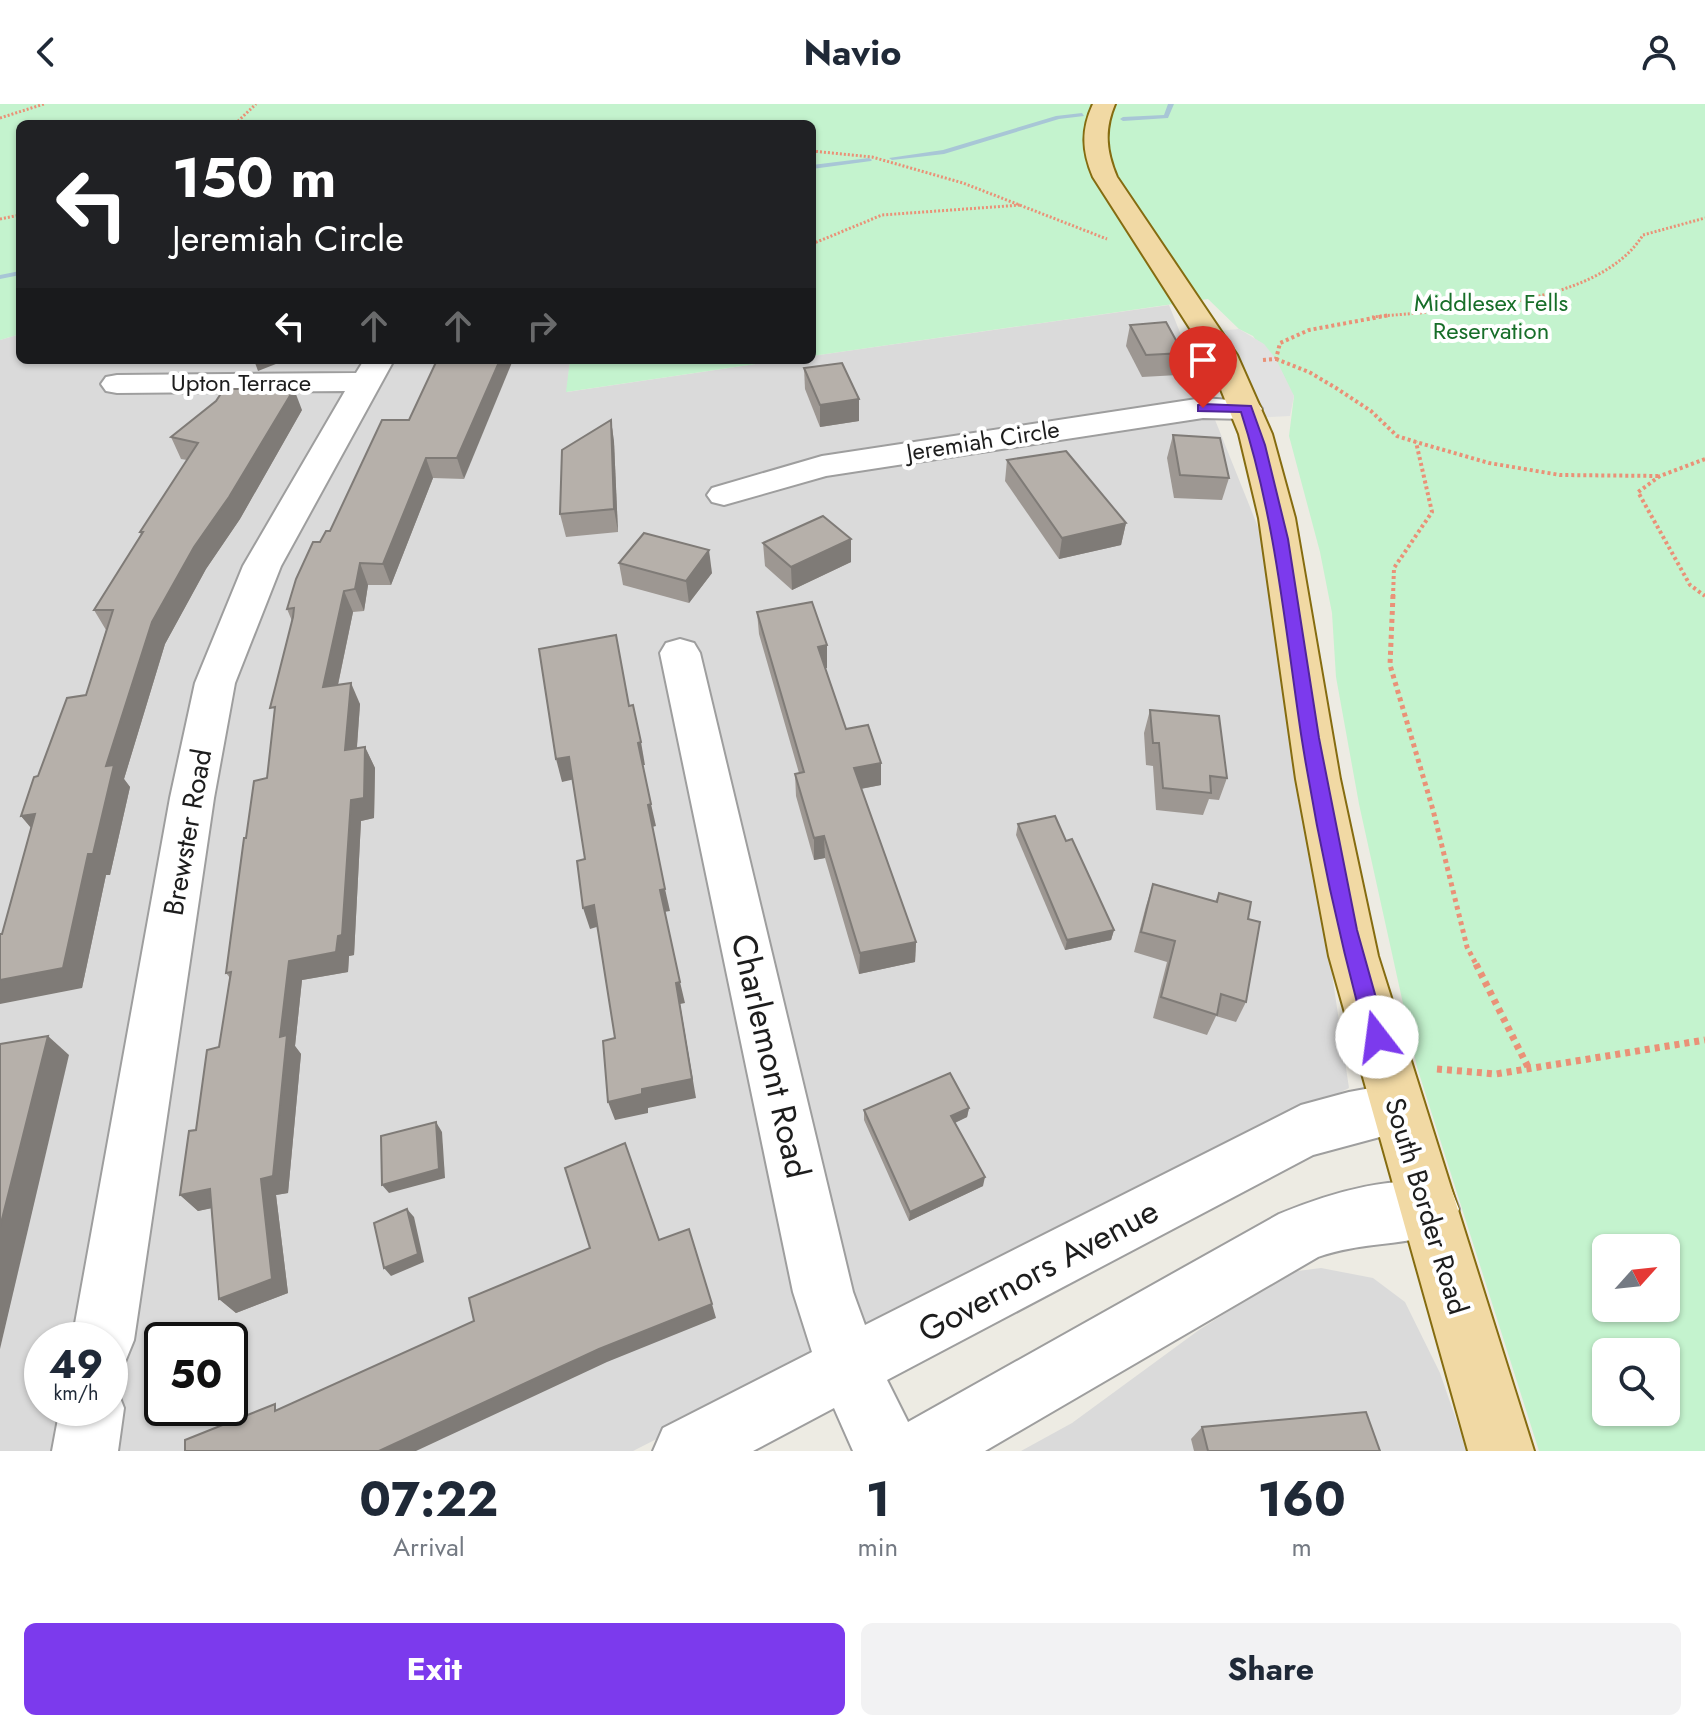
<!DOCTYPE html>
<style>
body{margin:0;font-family:Jost,sans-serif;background:#f2f2f3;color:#1f2937;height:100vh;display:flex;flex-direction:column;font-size:30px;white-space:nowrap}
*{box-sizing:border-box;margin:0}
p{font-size:26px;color:#747a83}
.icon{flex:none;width:44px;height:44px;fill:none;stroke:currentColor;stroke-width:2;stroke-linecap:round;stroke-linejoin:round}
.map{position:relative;height:1347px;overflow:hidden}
.details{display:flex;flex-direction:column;background:#fff;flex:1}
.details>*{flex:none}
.guide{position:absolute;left:16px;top:16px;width:800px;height:244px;border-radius:12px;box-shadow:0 2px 6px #0004;background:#202124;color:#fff;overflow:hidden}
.needle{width:52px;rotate:63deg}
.tools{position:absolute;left:1592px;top:1130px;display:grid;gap:16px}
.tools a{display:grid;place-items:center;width:88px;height:88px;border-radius:12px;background:#fff;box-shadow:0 2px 6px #0004;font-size:40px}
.speed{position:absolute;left:24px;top:1218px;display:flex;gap:16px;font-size:40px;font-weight:700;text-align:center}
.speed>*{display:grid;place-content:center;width:104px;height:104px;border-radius:50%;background:#fff;box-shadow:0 2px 6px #0004;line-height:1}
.speed small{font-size:20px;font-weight:400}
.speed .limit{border:4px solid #111;border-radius:12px;background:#fff;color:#111}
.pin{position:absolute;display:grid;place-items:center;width:68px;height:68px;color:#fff;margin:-82px -34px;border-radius:50% 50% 50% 0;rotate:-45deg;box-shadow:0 0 8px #0007}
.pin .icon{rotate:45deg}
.me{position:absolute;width:88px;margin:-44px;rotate:345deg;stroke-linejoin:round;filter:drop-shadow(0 0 6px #0008)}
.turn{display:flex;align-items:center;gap:28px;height:168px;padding:0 24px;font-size:36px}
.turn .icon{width:104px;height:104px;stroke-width:2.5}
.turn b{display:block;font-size:56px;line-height:68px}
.lanes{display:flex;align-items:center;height:76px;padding:0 24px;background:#0003;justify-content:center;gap:40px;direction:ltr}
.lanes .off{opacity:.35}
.eta{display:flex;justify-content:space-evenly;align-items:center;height:136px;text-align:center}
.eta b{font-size:48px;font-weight:700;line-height:56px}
.action{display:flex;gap:16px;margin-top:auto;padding:16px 24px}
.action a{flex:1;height:92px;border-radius:12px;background:#7c3aed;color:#fff;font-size:32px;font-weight:700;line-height:92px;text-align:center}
.action a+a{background:#f2f2f3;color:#1f2937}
header{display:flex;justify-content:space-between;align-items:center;height:104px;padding:0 24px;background:#fff;font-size:36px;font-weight:700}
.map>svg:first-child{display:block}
</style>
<header><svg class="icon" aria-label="back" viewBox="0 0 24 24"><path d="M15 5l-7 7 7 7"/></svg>Navio<svg class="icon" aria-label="person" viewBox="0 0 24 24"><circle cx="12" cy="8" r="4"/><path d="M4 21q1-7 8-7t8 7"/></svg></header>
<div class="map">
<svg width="1705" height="1347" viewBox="0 0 1705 1347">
<rect width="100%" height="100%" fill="#edebe3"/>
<g fill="#dadada" fill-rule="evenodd">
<path d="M1169,201l91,227 50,295 39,261 -716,363h-633v-1111l20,-6v26h550l-3,32 216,-32h29v-4zM42,1236h68v68h-68zM162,1236h68v68h-68z"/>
<polygon points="1321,1164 1373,1174 1405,1198 1440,1269 1467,1347 1021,1347 1072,1319 1199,1226 1290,1168"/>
</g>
<g fill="#c4f3ce" fill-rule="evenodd">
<path d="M0,0h1705v1347h-166l-122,-384 -58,-263 -23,-127 -4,-64 -12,-61 -31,-116 5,-40 -41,-60 -14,-7 -31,-30 -396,57v-232h-792v210l-20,6zM1606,1144h60v60h-60zM1606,1248h60v60h-60z"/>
<polygon points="570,256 783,256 566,288"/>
</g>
<polygon fill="#e1e1e1" points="1239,225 1264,240 1276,255 1294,292 1290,312 1250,314 1207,228"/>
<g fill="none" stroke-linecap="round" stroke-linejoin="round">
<g fill="#a8c6d6" fill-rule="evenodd">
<polygon points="1168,0 1174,0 1168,14 1123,17 1120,15 1123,13 1164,11"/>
<polygon points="1082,9 1084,12 1059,15 944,50 892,56 889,54 943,46 1056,12"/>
<polygon points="869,54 872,56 871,57 812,65 812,61"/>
<polygon points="20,167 20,171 0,175 0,171"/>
</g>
<g stroke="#9e9e9e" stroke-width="4">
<g id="minor">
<polygon points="364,256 394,256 281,462 235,579 214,694 134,1236 125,1258 110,1264 110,1236 72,1236 170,694 195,579 243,462 345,287 117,289 106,287 101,280 106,273 117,271 356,269"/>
<polygon points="1203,294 1257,298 1262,305 1257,312 1246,315 1203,314 826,372 724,401 712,398 707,391 712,384 822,352"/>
<path d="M680,535l14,4 6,10 153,639 12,33 436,-220 48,-13 49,-9 19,8 8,18 -8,18 -104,28 -426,225 21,42 371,-208c46,-19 124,-45 172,-25l8,20 -8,20c-43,18 -90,12 -133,28l-333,194h-132l-19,-43 -81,43h-100l10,-23 149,-76 -19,-60 -133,-639 6,-10z"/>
<polygon points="110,1279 115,1281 124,1304 118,1347 52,1347 60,1304 110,1304"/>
</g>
</g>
<g stroke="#856c10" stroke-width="4">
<path id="major" d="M1093,0h22c-11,26 -9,47 2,73l120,178 35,79 23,84 45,261 38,177 156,495h-66l-139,-495 -33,-177 -37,-261 -20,-84 -32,-79 -114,-178c-11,-26 -12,-47 0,-73z"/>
</g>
<g stroke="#ea9177" stroke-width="3" stroke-dasharray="2 2" stroke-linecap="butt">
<polyline points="0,14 44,0"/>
<polyline points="235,20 256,0"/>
<polyline points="812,47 872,53 963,79 1107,135"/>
<polyline points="0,115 20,111"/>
<polyline points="812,140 882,111 1021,101"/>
<path d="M1372,213c79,-8 225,-9 271,-82l62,-17"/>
</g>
<g stroke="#ea9177" stroke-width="4" stroke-dasharray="3 3" stroke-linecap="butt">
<polyline points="1276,255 1309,268 1336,284 1371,307 1397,332 1416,338 1489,359 1560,371 1660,372"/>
<polyline points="1263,256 1276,255 1280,239 1309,226 1390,211"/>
<polyline points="1705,355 1660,372 1638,388 1690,481 1705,492"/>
<polyline points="1393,493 1394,464 1432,408 1416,338"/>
</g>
<polyline stroke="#ea9177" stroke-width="5" stroke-dasharray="4 4" stroke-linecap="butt" points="1393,491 1390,561 1433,706 1467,843 1477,862"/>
<g stroke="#ea9177" stroke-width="7" stroke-dasharray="5 5" stroke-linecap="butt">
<polyline points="1476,860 1529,965"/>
<polyline points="1437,965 1496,970 1705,936"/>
</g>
<use href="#minor" fill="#fff" fill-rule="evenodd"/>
<use href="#major" fill="#f1d9a4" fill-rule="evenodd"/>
</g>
<g fill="#9d9792">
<polygon points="1130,221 1183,249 1178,271 1142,273 1126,242"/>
<polygon points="437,256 464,375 433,374 391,481 368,481 364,507 353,508 338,581 360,600 357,644 365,643 375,664 374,714 361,717 354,851 349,852 348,868 302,876 295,942 301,950 288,1089 276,1091 288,1189 236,1209 219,1195 211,1104 198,1107 180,1091 196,1026 219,943 230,874 226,869 246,734 267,674 292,517 287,505 320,438 330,427 409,316"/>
<polygon points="804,264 859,295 859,317 820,323 805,285"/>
<polygon points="302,306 240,415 206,465 165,540 124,675 130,683 110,771 106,771 82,884 2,830 31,724 21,712 38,672 86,591 106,526 94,506 141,431 140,428 187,356 181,355 171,333"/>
<polygon points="611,316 614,338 618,428 566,433 560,410"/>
<polygon points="1173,331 1229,374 1222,396 1174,394 1167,354"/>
<polygon points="1007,356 1126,419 1121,441 1059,455 1005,377"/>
<polygon points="851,435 851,458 792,486 765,462 763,439"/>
<polygon points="619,459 712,469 689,499 623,481"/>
<polygon points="757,508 827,564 825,564 846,625 881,659 881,681 861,685 916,838 915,858 859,870 825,754 814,756 796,692 795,670 799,669 759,530"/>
<polygon points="1150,606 1227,674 1219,696 1209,695 1203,711 1156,706 1153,662 1146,661 1144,629"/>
<polygon points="1018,720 1066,737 1114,826 1111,836 1065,846 1016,731"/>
<polygon points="1153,780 1215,798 1219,789 1248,815 1246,898 1236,918 1216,912 1207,931 1153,914 1167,858 1134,848 1146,802"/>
<polygon points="969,1004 967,1013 955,1019 983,1082 909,1117 864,1016 864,1006"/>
<polygon points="1202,1323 1380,1347 1194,1347 1191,1335"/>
</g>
<g fill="#7f7b77">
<polygon points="254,256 286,256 258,267"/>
<polygon points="500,256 513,256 464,375 457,354"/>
<polygon points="294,285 302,306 240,415 206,465 165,540 124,675 130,683 110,771 106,771 82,884 0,900 0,876 106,662 152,518 194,443"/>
<polygon points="859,295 859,317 820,323 820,301"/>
<polygon points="611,316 614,338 618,428 614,405"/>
<polygon points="426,354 433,374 391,481 383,460"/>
<polygon points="1126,419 1121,441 1059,455 1062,434"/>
<polygon points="851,435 851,458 792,486 791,463"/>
<polygon points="709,446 712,469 689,499 686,477"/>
<polygon points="360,459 368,481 364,507 355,485"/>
<polygon points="344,487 353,508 333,604 323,583"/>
<polygon points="827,541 827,564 819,566 818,543"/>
<polygon points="351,579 360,600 355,667 345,646"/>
<polygon points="641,638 645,661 643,661 638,639"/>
<polygon points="365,643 375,664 374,714 361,717 354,851 349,852 348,868 302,876 295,942 301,950 288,1089 276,1091 288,1189 236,1209 219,1195 261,1075 289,857 351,696"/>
<polygon points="569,653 575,675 562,678 556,655"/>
<polygon points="881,659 881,681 854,686 854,664"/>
<polygon points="651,700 656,722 652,723 648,701"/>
<polygon points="35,710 39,733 21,712"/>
<polygon points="824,732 825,754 814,756 814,734"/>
<polygon points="665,785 670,807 664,808 660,786"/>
<polygon points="594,801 600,822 590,825 583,804"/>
<polygon points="1114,826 1111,836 1065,846 1067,836"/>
<polygon points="916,838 915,858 859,870 860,849"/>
<polygon points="680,878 685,899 680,900 696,994 648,1004 648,1009 615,1016 608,998 676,879"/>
<polygon points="48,932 69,951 0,1245 0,1123"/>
<polygon points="969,1004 967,1013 950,1021 951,1012"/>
<polygon points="436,1018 442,1028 445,1074 389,1089 382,1081"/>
<polygon points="985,1073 983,1082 909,1117 910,1108"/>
<polygon points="210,1085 227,1101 198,1107 180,1091"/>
<polygon points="407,1105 414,1113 424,1158 391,1172 384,1164"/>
<polygon points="712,1200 716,1214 607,1258 416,1347 379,1347 599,1245"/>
</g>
<g fill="#b6b0aa" stroke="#7f7b77" stroke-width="2">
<polygon points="1166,218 1183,249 1146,251 1130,221"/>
<polygon points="437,256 500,256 457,354 426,354 383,460 360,459 355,485 344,487 323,583 351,579 345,646 365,643 364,694 351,696 342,831 338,832 336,848 289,857 280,933 287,931 273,1072 261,1075 272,1175 219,1195 210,1085 180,1091 189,1027 196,1026 207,946 219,943 231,868 226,869 244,734 246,734 254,677 267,674 275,603 270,604 293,513 294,504 287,505 296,475 313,438 320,438 326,427 330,427 382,316 409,316"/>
<polygon points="842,259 859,295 820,301 804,264"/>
<polygon points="224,285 294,285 229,393 194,443 152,518 106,662 114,661 93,750 88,750 63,864 0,876 0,830 2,830 35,710 21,712 34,673 38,672 67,594 86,591 113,506 94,506 143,428 140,428 198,339 171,333 216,297"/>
<polygon points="611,316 614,405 560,410 562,346"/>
<polygon points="1173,331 1220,334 1229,374 1180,371"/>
<polygon points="1066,347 1126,419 1062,434 1007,356"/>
<polygon points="823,412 851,435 791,463 763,439"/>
<polygon points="644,429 709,446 686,477 619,459"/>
<polygon points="812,498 827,541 818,543 846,625 868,621 881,659 854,664 916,838 860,849 824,732 814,734 795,670 804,668 757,508"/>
<polygon points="616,531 629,602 633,601 641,638 638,639 651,700 648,701 665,785 660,786 680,878 676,879 692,975 642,985 642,990 608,998 603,937 615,934 594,801 583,804 577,757 585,755 569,653 556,655 539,545"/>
<polygon points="1150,606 1219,612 1227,674 1210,672 1211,689 1163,684 1159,639 1153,639"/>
<polygon points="1055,712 1066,737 1072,735 1114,826 1067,836 1018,720"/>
<polygon points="1153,780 1217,798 1219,789 1251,798 1248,815 1260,818 1246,898 1221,890 1217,911 1161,893 1175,837 1141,828"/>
<polygon points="48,932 0,1123 0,940"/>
<polygon points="950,969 969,1004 951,1012 985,1073 910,1108 864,1006"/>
<polygon points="436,1018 439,1065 382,1081 381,1032"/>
<polygon points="625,1039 659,1136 689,1125 712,1200 599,1245 379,1347 185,1347 185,1336 275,1300 275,1307 474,1217 469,1194 590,1144 565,1064"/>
<polygon points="407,1105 418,1150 384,1164 374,1119"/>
<polygon points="1366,1308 1380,1347 1208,1347 1202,1323"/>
</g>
<path fill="#7c3aed" stroke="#51269a" stroke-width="2" d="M1203,300l48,2 14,39 23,94 31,199 38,192 30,107 -3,7 -7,3 -8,-3 -3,-7c-27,-100 -49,-201 -65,-303 -16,-108 -26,-217 -60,-322l-43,-1v-6z"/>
<g text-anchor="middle" stroke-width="8" stroke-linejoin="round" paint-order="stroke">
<g font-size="24" fill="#176e29" stroke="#fff">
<text x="1491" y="207">Middlesex Fells<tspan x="1491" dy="28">Reservation</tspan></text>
</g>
<g font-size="24" fill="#1d1d1d" stroke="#fff">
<text x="241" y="287">Upton Terrace</text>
<text transform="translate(983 337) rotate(-9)" y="8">Jeremiah Circle</text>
</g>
<g font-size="28" fill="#1d1d1d" stroke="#fff">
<text transform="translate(187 728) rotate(-80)" y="10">Brewster Road</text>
<text transform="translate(1427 1102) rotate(73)" y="10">South Border Road</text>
</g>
<g font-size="34" fill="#1d1d1d" stroke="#fff">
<text transform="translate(771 952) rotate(77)" y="12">Charlemont Road</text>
<text transform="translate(1038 1166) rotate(-28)" y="12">Governors Avenue</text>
</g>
</g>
</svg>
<div class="tools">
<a><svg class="needle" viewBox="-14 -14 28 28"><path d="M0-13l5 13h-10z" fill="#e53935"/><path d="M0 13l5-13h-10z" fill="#747a83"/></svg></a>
<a><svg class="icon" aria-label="search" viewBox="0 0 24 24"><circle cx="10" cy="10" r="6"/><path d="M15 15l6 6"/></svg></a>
</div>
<div class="speed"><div>49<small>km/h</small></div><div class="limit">50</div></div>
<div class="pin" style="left:1203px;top:304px;background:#d93025"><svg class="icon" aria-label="arrive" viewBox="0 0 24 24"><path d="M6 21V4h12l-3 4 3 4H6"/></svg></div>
<svg class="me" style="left:1377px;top:933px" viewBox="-20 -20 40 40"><circle r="19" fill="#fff"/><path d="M0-13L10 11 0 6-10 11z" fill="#7c3aed"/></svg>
<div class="guide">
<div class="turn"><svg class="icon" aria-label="left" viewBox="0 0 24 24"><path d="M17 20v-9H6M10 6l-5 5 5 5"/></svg><div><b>150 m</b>Jeremiah Circle</div></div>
<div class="lanes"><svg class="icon" aria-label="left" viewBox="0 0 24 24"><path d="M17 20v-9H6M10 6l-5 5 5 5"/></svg><svg class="icon off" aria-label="ahead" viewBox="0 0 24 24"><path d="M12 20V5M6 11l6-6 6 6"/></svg><svg class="icon off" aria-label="ahead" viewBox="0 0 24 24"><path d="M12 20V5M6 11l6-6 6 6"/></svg><svg class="icon off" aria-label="right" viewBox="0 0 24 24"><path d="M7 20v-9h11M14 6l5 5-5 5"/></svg></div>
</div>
</div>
<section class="details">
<div class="eta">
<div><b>07:22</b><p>Arrival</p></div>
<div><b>1</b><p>min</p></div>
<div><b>160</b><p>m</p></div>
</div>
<div class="action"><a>Exit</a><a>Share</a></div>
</section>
